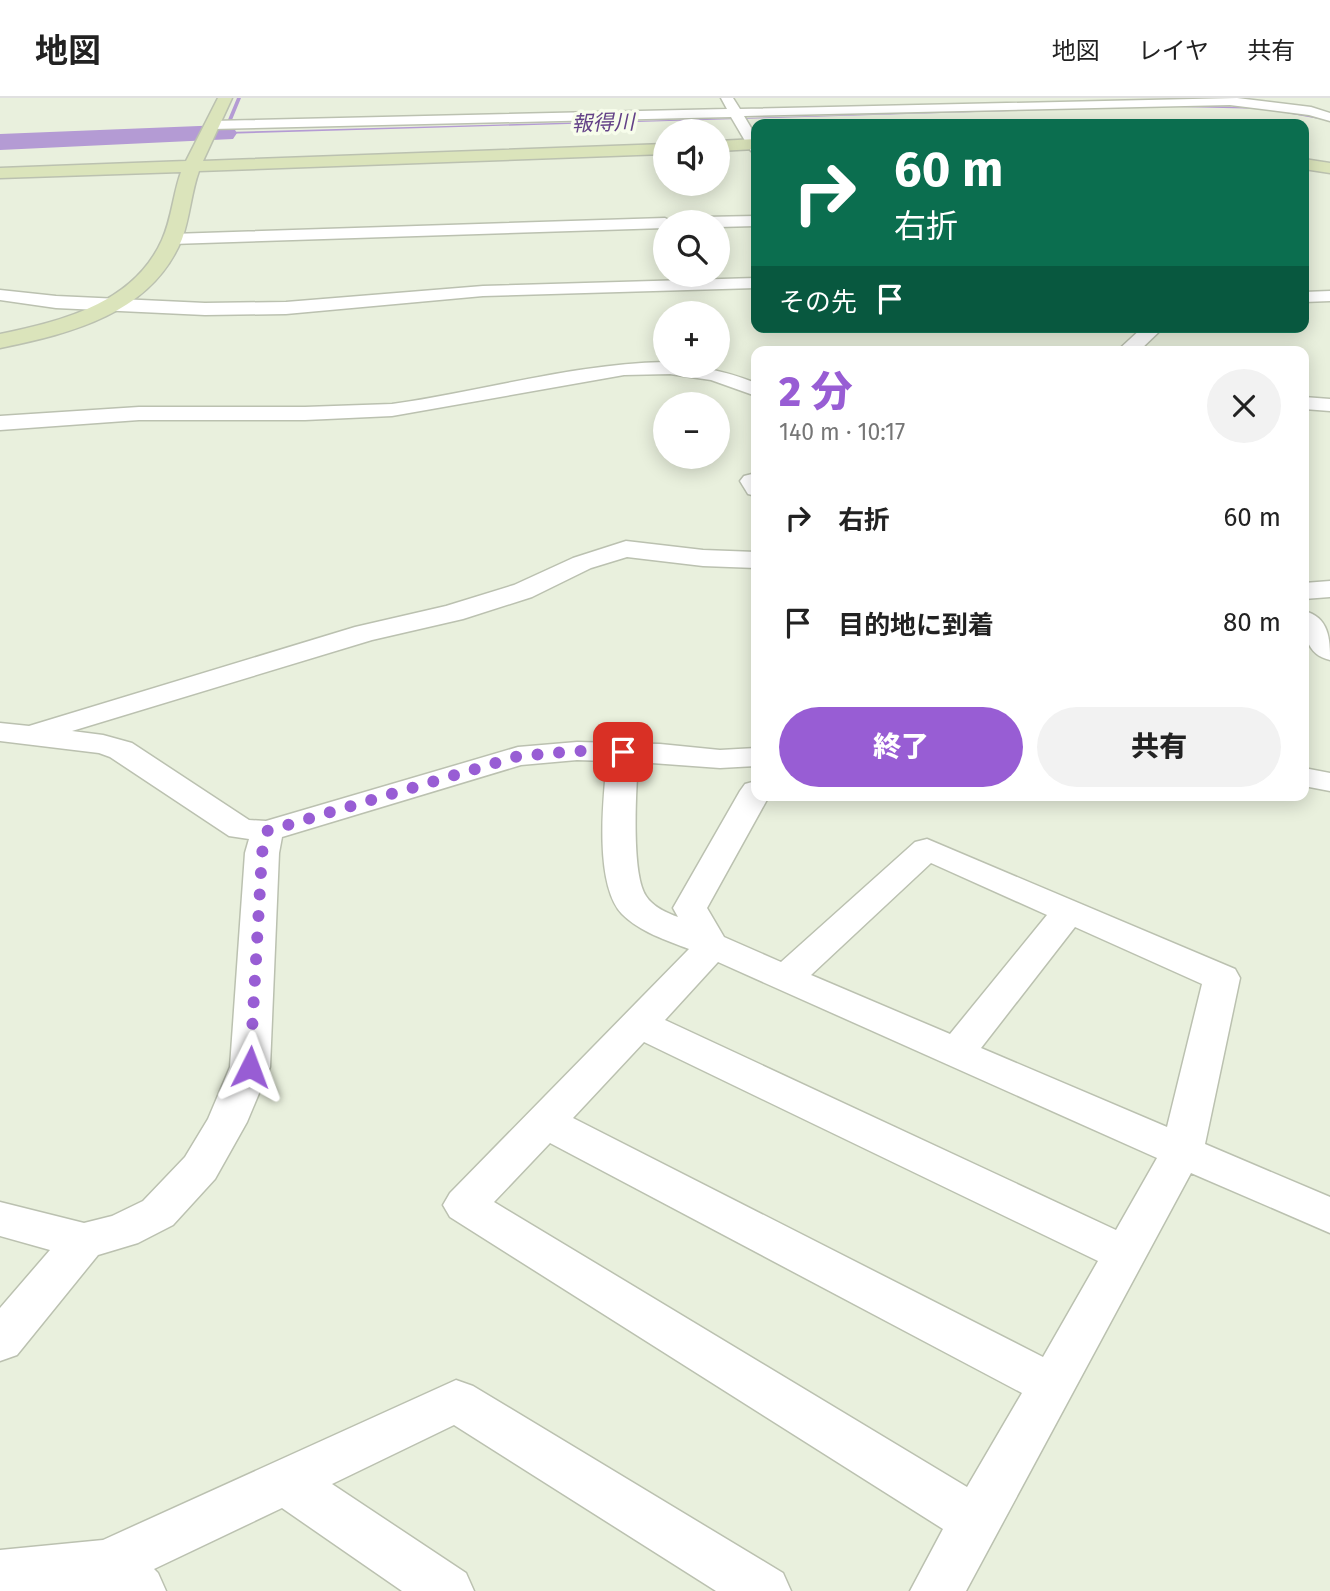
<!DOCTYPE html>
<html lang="ja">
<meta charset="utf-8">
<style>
body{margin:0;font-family:"Fira Sans","Noto Sans JP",sans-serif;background:#f2f2f2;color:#222;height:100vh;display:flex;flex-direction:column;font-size:26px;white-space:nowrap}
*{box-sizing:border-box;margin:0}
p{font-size:23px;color:#767676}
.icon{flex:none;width:38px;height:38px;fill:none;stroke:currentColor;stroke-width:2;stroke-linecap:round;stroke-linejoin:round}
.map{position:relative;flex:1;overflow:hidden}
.drawer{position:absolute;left:751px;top:248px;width:558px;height:455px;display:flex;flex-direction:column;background:#fff;border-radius:14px;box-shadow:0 4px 18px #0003}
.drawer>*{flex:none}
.banner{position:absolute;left:751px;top:21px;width:558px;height:214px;border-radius:14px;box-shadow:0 4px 18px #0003;background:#0b6e4f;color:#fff;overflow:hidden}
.tools{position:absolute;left:653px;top:21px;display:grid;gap:14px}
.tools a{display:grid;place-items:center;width:77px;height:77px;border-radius:50%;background:#fff;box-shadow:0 4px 18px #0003;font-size:35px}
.pin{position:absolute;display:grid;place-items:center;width:60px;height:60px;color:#fff;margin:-30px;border-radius:14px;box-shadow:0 4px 10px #0006}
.me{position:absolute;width:77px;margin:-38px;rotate:3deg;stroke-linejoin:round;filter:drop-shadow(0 0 5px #0008)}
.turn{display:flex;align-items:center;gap:24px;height:147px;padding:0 28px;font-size:32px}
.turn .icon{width:91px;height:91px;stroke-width:2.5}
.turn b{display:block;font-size:49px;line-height:60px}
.then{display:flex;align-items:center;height:66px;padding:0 28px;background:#0003;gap:14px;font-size:26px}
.round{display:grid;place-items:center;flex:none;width:74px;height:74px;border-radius:37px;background:#f2f2f2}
.overview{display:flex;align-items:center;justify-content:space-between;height:119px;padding:0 28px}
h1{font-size:42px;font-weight:800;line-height:52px;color:#985dd4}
.button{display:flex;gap:14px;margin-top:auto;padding:14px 28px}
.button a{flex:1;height:80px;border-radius:42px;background:#985dd4;color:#fff;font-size:28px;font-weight:800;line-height:80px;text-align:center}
.button a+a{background:#f2f2f2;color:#222}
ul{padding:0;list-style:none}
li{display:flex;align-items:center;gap:21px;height:105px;padding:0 28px}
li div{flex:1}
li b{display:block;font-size:26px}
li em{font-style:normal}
header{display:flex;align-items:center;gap:42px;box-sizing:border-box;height:98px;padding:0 35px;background:#fff;border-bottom:2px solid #e0e0e0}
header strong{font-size:33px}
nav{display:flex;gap:38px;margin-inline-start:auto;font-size:24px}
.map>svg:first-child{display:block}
</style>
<header>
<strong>地図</strong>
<nav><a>地図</a><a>レイヤ</a><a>共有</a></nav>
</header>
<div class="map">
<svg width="1330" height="1493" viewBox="0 0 1330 1493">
<rect width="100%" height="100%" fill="#e9f0dd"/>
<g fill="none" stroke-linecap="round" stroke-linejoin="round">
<g fill="#b49bd4" fill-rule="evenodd">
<polygon points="237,0 241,0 227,34 1148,9 222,36"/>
<polygon points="1180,7 1265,10 1267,11 1179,9"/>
<polygon points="1280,12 1330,21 1330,23 1281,14"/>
</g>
<polygon fill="#b49bd4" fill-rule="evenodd" points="224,27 233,29 237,35 233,41 0,52 0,36"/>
<g stroke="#bbc1b0" stroke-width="3">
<g id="street">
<polygon points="721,0 733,0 740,11 1237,0 1311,9 1330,15 1330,23 1309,17 1230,7 744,18 756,38 756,54 751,53 731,19 212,31 205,27 212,23 727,11"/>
<polygon points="756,118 756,128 718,129 718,124 696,124 704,119"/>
<polygon points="665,120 673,124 665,124 665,130 172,146 164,141 172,136"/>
<polygon points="756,180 756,190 483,198 286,216 205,217 56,210 0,202 0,192 56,198 205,205 286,204 483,188"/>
<polygon points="1330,193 1330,203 1304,204 1304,194"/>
<polygon points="1143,229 1164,229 1138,254 1116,254"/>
<path d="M665,264v4c36,0 57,4 91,17v13l-45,-16 -41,-6 -46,1 -232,41 -87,4h-166l-139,10v-14l139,-9h166l87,-3c92,-13 180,-40 273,-42z"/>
<polygon points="1304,299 1330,301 1330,313 1304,311"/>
<polygon points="756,375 756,398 748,396 740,383 744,378"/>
<path d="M626,443l77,9 53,2v16l-53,-2 -76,-9 -36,11 -59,29 -69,22 -91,21 -300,91 31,4 29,8 117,77 17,1 252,-74 59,-5 83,2 60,6 36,-2v18l-36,2 -82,-6c-2,28 -7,112 8,134 7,11 21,17 32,21l-5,-9 67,-117 5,-7 11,-3v15h13l-62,112 17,29 57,25 134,-120 12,-3 308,130 5,9 -35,166 125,53v36l-139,-60 -225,418h-56l33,-62 -493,-312 -7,-12 7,-12 239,-244c-23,-9 -49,-17 -67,-35 -28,-30 -19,-114 -15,-153l-30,-1 -56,5 -239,72 -3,16 -9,214 -23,55 -32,57 -42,46 -35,18 -40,12 -81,100 -17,6v-53l50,-58 -50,-14v-34l84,21 28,-7 31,-15 42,-44 23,-38 22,-52 15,-214 4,-14 -20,-3 -119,-79 -11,-4 -99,-12v-18l29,3 326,-99 91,-21 68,-21 59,-27zM931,765l116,52 -97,119 -139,-59zM1075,829l127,57 -35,143 -186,-79zM718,864l439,196 -41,72 -451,-210zM644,944l454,219 -55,96 -470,-239zM550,1045l472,250 -55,94 -473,-285z"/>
<polygon points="1330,483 1330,499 1304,501 1304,485"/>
<path d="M1304,513c25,6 26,28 26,49 -24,-5 -27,-28 -26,-49z"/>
<polygon points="1304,670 1330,675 1330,693 1304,688"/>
<polygon points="456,1282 473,1288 783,1475 791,1493 716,1493 454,1327 332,1386 466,1475 474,1493 402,1493 282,1410 154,1471 158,1475 166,1493 0,1493 0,1452 103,1442"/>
</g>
</g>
<g stroke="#bbc1b0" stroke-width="3">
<g id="secondary">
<path d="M218,0h14l-29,63 462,-17v10l-466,17c-8,22 -9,46 -17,68 -31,75 -110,94 -182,109v-14c63,-13 134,-31 162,-94 10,-22 11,-46 19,-68l-181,6v-10l186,-7z"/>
<polygon points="756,41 756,51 718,53 718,43"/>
<polygon points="1304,61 1330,65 1330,75 1304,71"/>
</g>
</g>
<use href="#street" fill="#fff" fill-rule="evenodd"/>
<use href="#secondary" fill="#dbe4bb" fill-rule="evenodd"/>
</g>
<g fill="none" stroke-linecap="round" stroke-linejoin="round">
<polyline stroke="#985dd4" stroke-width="12" stroke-dasharray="0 21.6" points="250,969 262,755 267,733 519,658 578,653 623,654"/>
</g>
<g text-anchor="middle" stroke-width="7" stroke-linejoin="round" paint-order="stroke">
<g font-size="21" font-style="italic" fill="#634187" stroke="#f7fdeb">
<text transform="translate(603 25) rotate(-2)" y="7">報得川</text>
</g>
</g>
</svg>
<div class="tools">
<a><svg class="icon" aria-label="sound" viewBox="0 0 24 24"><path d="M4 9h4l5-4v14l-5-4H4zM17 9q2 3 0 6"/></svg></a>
<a><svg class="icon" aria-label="search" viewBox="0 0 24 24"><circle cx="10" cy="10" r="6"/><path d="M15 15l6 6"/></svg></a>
<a>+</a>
<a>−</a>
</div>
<div class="pin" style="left:623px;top:654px;background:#d93025"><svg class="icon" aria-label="arrive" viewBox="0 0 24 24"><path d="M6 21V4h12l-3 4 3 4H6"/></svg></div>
<svg class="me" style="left:250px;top:969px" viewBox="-20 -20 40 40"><path d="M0-17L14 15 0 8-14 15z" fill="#985dd4" stroke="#fff" stroke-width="4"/></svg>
<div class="banner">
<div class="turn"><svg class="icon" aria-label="right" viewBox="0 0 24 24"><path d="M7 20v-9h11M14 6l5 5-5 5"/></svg><div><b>60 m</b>右折</div></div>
<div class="then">その先<svg class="icon" aria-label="arrive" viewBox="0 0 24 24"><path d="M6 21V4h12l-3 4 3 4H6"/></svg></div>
</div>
<section class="drawer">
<div class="overview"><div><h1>2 分</h1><p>140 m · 10:17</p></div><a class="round"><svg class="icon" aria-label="close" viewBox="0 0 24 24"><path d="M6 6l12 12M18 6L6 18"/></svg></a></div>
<ul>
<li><svg class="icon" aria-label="right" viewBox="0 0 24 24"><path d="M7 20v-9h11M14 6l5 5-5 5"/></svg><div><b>右折</b></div><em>60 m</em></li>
<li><svg class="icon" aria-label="arrive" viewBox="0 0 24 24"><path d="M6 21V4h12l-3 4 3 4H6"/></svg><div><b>目的地に到着</b></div><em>80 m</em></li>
</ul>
<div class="button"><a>終了</a><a>共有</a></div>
</section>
</div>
